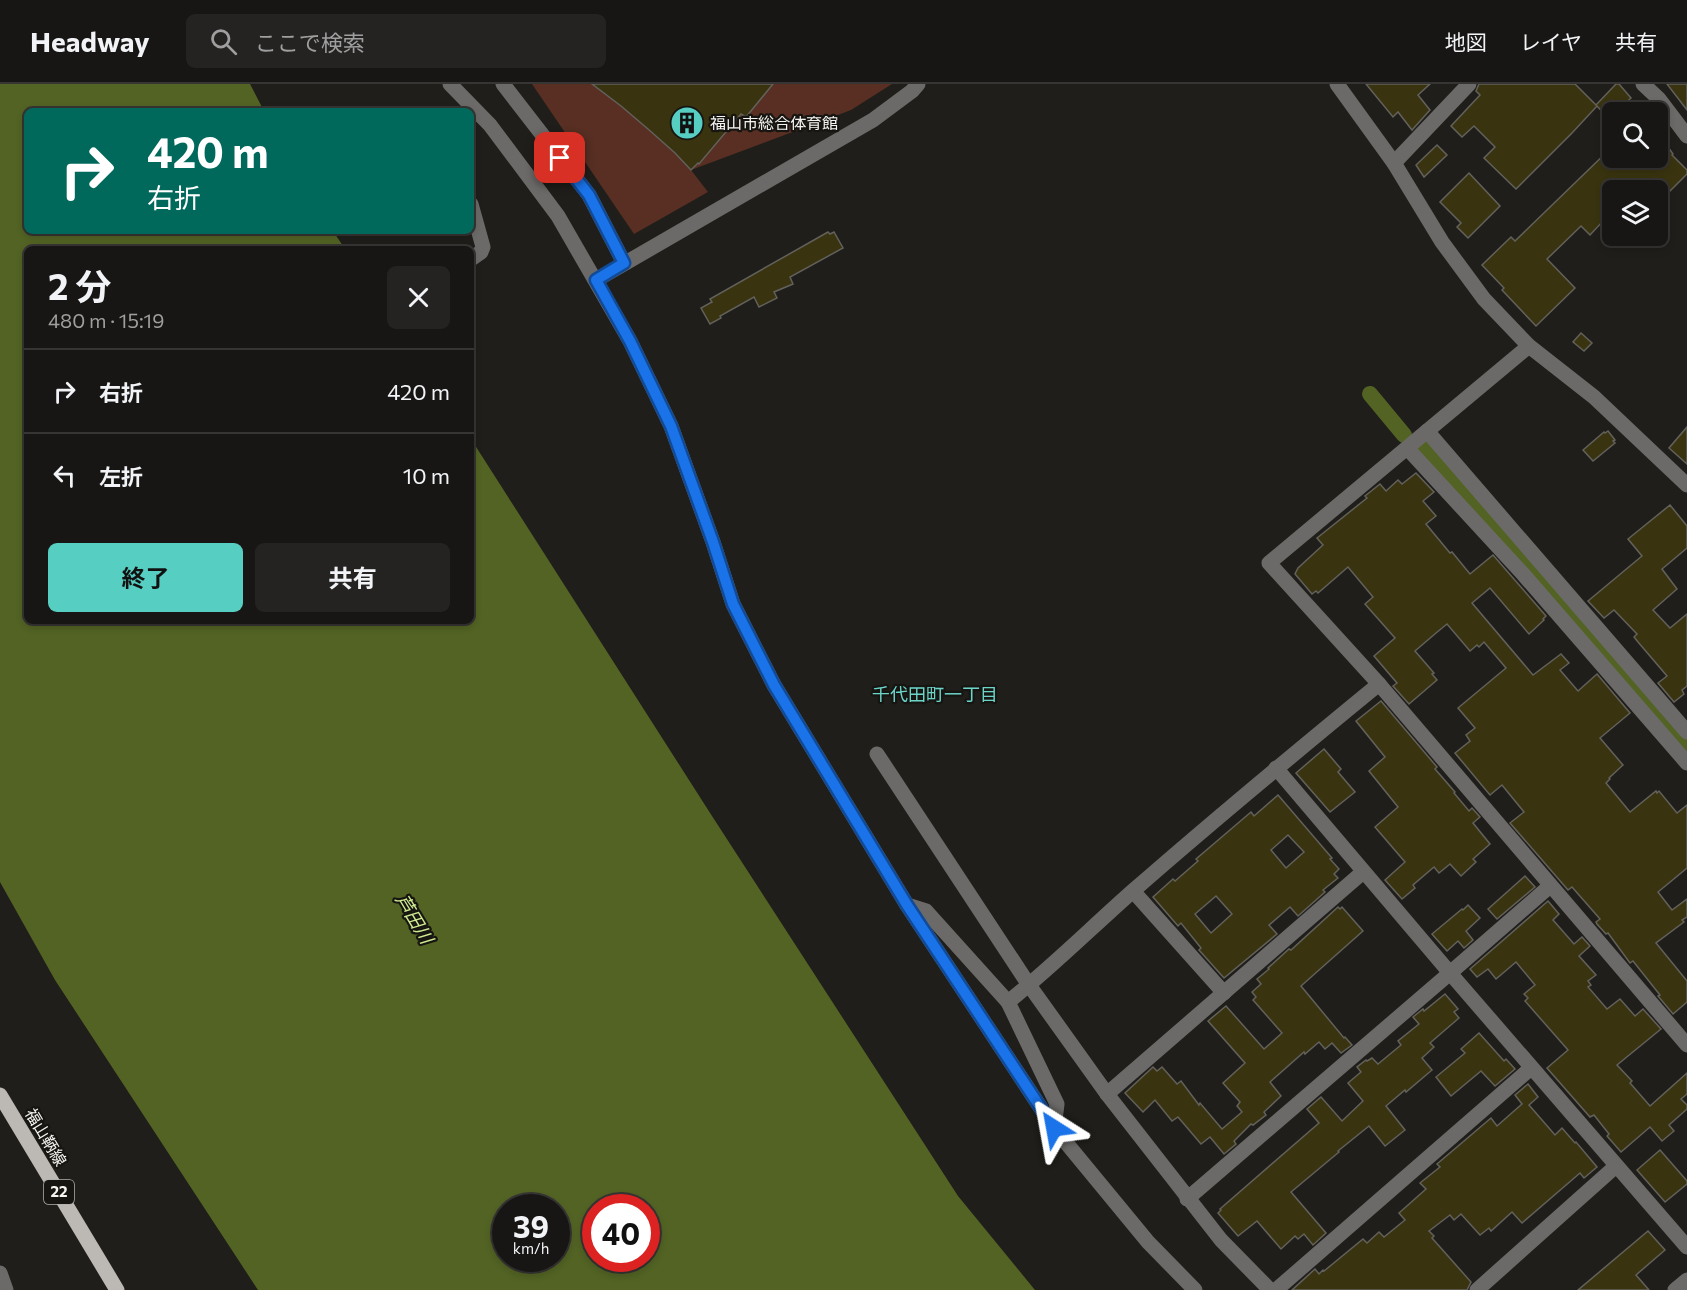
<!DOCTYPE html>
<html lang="ja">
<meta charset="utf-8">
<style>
body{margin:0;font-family:Commissioner,"Noto Sans JP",sans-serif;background:#252322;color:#f1f3f6;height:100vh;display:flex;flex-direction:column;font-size:22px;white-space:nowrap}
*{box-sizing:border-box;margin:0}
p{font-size:20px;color:#9f9fa0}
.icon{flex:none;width:33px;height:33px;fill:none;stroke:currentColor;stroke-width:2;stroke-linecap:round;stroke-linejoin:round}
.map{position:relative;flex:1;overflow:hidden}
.sheet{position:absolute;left:24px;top:162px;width:450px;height:378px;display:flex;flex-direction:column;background:#181614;border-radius:9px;box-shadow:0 3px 9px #0003,0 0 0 2px #363534}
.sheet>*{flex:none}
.banner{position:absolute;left:24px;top:24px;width:450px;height:126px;border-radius:9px;box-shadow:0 3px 9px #0003,0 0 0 2px #363534;background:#00695c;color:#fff;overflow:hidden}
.fabs{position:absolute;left:1602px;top:18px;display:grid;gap:12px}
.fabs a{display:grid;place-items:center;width:66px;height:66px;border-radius:9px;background:#181614;box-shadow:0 3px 9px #0003,0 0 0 2px #363534;font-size:30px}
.speed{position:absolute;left:492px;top:1110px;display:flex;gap:12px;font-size:30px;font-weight:700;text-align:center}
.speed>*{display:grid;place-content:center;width:78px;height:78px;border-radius:50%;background:#181614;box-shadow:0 3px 9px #0003,0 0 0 2px #363534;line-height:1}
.speed small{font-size:15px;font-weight:400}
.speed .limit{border:9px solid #d22;background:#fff;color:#111}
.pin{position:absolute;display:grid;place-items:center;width:51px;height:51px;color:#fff;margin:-26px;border-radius:12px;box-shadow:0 3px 9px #0006}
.me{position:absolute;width:66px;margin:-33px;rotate:326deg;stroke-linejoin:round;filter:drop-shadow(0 0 4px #0008)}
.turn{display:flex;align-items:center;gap:21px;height:126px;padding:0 24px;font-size:27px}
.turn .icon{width:78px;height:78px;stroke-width:2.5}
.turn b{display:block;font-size:42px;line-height:51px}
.round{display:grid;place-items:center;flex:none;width:63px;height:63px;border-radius:9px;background:#252322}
.headline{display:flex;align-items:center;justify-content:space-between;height:102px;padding:0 24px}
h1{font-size:36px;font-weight:700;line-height:45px}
.action{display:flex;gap:12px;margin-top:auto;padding:12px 24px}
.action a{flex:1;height:69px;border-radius:9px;background:#57cec2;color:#111;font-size:24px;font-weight:700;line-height:69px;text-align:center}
.action a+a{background:#252322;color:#f1f3f6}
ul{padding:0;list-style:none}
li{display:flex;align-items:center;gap:18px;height:84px;padding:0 24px;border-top:2px solid #363534}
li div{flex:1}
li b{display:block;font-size:22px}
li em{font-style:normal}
header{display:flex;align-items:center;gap:36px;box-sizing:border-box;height:84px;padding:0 30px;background:#181614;border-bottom:2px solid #363534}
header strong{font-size:28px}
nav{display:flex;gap:33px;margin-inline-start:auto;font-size:21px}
.search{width:420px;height:54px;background:#252322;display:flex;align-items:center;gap:15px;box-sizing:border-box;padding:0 21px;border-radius:9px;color:#9f9fa0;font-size:22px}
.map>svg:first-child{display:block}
</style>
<header>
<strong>Headway</strong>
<div class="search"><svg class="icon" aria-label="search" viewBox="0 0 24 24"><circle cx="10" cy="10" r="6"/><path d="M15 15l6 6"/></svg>ここで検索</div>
<nav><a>地図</a><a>レイヤ</a><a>共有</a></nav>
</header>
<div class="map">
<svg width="1687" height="1206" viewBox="0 0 1687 1206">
<rect width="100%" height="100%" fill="#201e1a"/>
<polygon fill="#582f22" points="532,0 892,0 851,26 691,86 708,108 634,150"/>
<path fill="#526324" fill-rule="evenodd" d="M0,0h250l14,27h-237v120h306l12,18h-318v372h444v-182l241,377 246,380 77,94h-777l-203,-310 -55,-98zM506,1124h50v50h-50zM596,1124h50v50h-50z"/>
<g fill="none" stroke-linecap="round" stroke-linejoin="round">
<g stroke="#526324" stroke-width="16">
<polyline points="1370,310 1404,351"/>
<polyline points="1424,363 1687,663"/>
</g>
</g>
<g fill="#39330f" stroke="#62615c" stroke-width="1.5" fill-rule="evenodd">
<polygon points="592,0 773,0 746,33 741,30 699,80 698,79 691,86 675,69 648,45 621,22"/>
<polygon points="1366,0 1430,0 1418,11 1430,26 1412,46 1398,28 1393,33"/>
<polygon points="1479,0 1575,0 1596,21 1616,0 1619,0 1631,14 1616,28 1612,28 1612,32 1609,35 1597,22 1572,49 1516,105 1484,74 1495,63 1474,42 1462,53 1451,42 1480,11 1476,7"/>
<polygon points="1667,0 1687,0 1687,26"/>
<polygon points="1658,49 1673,70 1672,71 1687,86 1687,90 1658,119 1658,106 1612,106 1612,147 1603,137 1590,151 1581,142 1547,175 1575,204 1536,242 1502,206 1504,204 1482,181 1511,153 1515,157 1612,63 1612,74 1658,74"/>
<polygon points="1437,61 1447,71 1424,93 1416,81"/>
<polygon points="1469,89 1500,122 1468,154 1457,143 1461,139 1440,118"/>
<polygon points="828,148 830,150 834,148 843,164 790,193 793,200 774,208 777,214 759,223 754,213 720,232 721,234 710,240 701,224 712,218 710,215"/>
<polygon points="1581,249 1592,259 1584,267 1573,258"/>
<polygon points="1687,343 1687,380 1669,364"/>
<polygon points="1608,347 1615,356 1613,357 1615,359 1593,377 1583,366 1604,348 1605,349"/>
<polygon points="1416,389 1434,408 1423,417 1436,432 1426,440 1450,469 1452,468 1470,490 1493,471 1546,532 1543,535 1544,536 1529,550 1490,504 1472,519 1533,591 1561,570 1569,579 1560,586 1578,607 1597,590 1630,629 1600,654 1623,681 1609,694 1610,695 1606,699 1630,728 1656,707 1657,709 1659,707 1677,729 1687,721 1687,784 1658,808 1672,826 1687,815 1687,833 1682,836 1684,838 1656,859 1687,897 1687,918 1673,930 1658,912 1660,911 1633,877 1630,879 1608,849 1606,850 1597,840 1596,838 1600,835 1572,803 1568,806 1510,739 1524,728 1502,701 1490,711 1455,669 1470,657 1466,651 1475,644 1458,624 1506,584 1484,558 1479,563 1477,561 1470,567 1447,540 1436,549 1415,567 1434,589 1432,590 1437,596 1409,620 1393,602 1397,599 1374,572 1395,554 1365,520 1373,513 1348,483 1318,509 1316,507 1312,510 1295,490 1298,484 1323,461 1317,454 1367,414 1365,412 1380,400 1386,407 1398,396 1402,400"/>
<polygon points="1670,421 1687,442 1687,464 1662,485 1677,505 1653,526 1670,544 1687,530 1687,602 1682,606 1684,610 1674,618 1658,599 1667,592 1638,558 1634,553 1637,550 1614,526 1604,534 1588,517 1642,472 1628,455"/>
<polygon points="1381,617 1437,683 1435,685 1455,708 1454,709 1469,727 1472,724 1480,733 1473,739 1490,760 1473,775 1476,778 1461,792 1450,780 1439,789 1434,783 1413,801 1415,804 1402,815 1385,796 1405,778 1375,743 1398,723 1369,687 1385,673 1356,637"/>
<polygon points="1324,665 1341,685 1338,688 1355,708 1330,728 1296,689"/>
<path d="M1278,711l54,63 -2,1 9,10 -5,5 4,4 -15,12 2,2 -27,24 -8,-9 -21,18 8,9 -53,44 -25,-28 2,-2 -20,-25 -3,3 -25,-29 20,-18 2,2 23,-20 -2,-2 55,-47 3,4zM1288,751l16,17 -18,16 -15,-18zM1216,812l16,18 -21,19 -16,-19z"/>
<polygon points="1525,792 1535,803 1497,835 1488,825"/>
<polygon points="1548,817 1559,830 1553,836 1574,860 1582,853 1590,862 1579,872 1596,891 1588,897 1591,901 1588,903 1607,925 1620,915 1635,932 1643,925 1661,945 1617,981 1632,997 1630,999 1650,1022 1687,989 1687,1010 1681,1015 1687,1021 1687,1025 1669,1041 1674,1047 1662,1057 1650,1043 1621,1068 1607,1052 1609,1050 1594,1031 1590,1033 1547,984 1568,966 1525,917 1528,914 1524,910 1535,901 1516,878 1496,895 1488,885 1477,893 1470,885"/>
<polygon points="1468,821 1480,834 1466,847 1473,856 1464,864 1458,857 1447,867 1432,850 1462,825 1463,826"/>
<polygon points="1338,823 1340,825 1342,823 1363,847 1301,902 1344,954 1345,953 1352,961 1341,969 1332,959 1325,965 1319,958 1305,970 1304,968 1270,998 1281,1012 1264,1028 1266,1031 1253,1041 1251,1040 1234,1057 1236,1060 1224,1070 1210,1053 1201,1060 1178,1033 1172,1037 1155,1016 1143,1028 1125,1009 1153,983 1157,987 1162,983 1177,1000 1181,997 1199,1021 1200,1019 1222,1045 1242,1028 1237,1022 1240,1018 1223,999 1245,979 1208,937 1226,922 1264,965 1282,949 1253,916 1256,913 1252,908 1261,900 1257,895 1269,885 1268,884 1289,865 1291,866"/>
<polygon points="1445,910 1458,925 1454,928 1459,934 1430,959 1434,963 1422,974 1432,986 1406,1008 1405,1006 1386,1022 1405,1046 1385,1062 1369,1042 1338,1067 1339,1068 1291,1108 1326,1149 1313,1161 1304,1150 1298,1155 1295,1152 1281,1165 1257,1137 1238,1152 1218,1129 1221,1126 1220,1125 1319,1039 1307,1025 1321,1013 1342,1037 1363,1017 1348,999 1361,988 1357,983 1366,976 1367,977 1372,974 1378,980 1401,961 1398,957 1419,940 1413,933 1423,925 1424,927"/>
<polygon points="1479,949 1504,977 1506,975 1515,985 1495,1002 1481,987 1451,1012 1436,993 1465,969 1461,965"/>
<polygon points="1528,1000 1538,1013 1529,1021 1555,1051 1562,1044 1575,1059 1576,1058 1597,1083 1584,1094 1580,1089 1522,1139 1512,1128 1491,1147 1489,1144 1480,1151 1461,1130 1454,1136 1450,1131 1429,1147 1434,1152 1432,1154 1471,1198 1467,1206 1292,1206 1315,1185 1319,1190 1323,1186 1324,1187 1363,1155 1367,1159 1379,1148 1384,1153 1405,1136 1399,1129 1426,1105 1420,1099 1440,1083 1437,1080 1491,1034 1497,1042 1522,1020 1515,1011"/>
<polygon points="1660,1066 1687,1097 1687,1100 1665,1118 1637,1086"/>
<polygon points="1648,1147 1665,1166 1636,1191 1649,1206 1578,1206"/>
</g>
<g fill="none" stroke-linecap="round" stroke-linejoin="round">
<g stroke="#6c6a68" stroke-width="15">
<polyline points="450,0 490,41 558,132 630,257 671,342 713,458 733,520 774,601 907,821 1054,1044 1148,1158 1195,1206"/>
<polyline points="503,0 589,111 624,179"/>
<polyline points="1337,0 1394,79 1442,158 1484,215 1529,262 1594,313 1687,401"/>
<polyline points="1643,0 1659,15 1687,52"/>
<polyline points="1394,79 1469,0"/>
<polyline points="471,120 483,163 481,168 471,175"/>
<polyline points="596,196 873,36 912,7 918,0"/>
<polyline points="1529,262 1269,479 1379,600 1687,961"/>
<polyline points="1427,347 1687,648"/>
<polyline points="1407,364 1523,490 1687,679"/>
<polyline points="877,670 1029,901 1107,1010 1221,1156 1270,1206"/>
<polyline points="1276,684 1450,889 1687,1163"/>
<polyline points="1133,807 1224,909"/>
<polyline points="907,821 926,827 1008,918"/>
<polyline points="1107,1010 1363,788"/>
<path d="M1054,1044l3,-24 -49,-102c44,-35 84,-75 126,-112 80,-70 162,-138 245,-206"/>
<polyline points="1187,1115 1450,889 1550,802"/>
<polyline points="0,1189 6,1206"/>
<polyline points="1276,1206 1531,984"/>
<polyline points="1477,1206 1616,1082"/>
<polyline points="1675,1206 1687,1196"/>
</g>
<polyline stroke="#bcb8b4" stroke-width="15" points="0,1011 117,1206"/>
</g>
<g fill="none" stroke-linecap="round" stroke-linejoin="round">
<g stroke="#114b97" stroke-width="15">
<polyline id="route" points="560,74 589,111 624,179 596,196 630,257 671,342 713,458 733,520 774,601 907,821 1054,1044"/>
</g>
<use href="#route" stroke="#1a73e8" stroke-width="10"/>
</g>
<defs>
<g id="building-disc" transform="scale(1.725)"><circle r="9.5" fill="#57cec2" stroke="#171511"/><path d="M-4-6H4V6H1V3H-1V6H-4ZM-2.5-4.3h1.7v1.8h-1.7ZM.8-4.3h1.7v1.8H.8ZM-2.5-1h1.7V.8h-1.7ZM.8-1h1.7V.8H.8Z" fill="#111"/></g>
</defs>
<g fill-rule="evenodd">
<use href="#building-disc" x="687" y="39"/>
</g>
<g text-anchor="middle" stroke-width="4.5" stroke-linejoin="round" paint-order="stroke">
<rect fill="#171511" stroke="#b2b1ae" stroke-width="1.5" x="44" y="1096" width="30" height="24" rx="4.5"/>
<g font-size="15" font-weight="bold" fill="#f5f4f1">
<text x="59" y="1113">22</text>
</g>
<g font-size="16" fill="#f5f4f1" stroke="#171511" text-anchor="start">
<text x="710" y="45">福山市総合体育館</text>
</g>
<g font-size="16" fill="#f5f4f1" stroke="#171511">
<text transform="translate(46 1053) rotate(59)" y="6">福山鞆線</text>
</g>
<g font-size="18" fill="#6bd5ca" stroke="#171511">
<text x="935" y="617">千代田町一丁目</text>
</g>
<g font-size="18" font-style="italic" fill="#d0ec91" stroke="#171511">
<text transform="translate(414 835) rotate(59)" y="6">芦田川</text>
</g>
</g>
</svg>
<div class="fabs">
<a><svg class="icon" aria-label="search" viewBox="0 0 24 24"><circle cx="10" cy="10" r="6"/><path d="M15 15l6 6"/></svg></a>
<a><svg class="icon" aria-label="layers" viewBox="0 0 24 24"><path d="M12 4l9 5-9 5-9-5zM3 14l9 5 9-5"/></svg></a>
</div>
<div class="speed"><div>39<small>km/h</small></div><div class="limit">40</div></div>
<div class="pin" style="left:560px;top:74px;background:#d93025"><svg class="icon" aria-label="arrive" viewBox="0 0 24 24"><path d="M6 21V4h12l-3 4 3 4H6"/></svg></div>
<svg class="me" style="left:1054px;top:1044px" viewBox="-20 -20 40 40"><path d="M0-17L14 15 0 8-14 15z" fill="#1a73e8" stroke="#fff" stroke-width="4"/></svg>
<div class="banner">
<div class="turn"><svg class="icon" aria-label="right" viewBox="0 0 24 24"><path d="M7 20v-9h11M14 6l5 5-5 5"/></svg><div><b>420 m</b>右折</div></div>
</div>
<section class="sheet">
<div class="headline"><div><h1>2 分</h1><p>480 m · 15:19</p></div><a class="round"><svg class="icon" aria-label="close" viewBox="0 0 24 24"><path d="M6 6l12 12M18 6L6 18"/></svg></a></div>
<ul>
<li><svg class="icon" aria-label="right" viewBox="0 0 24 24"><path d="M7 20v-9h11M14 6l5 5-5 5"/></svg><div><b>右折</b></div><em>420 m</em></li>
<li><svg class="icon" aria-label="left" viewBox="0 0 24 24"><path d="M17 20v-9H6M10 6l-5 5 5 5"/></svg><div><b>左折</b></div><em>10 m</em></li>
</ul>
<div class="action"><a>終了</a><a>共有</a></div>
</section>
</div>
